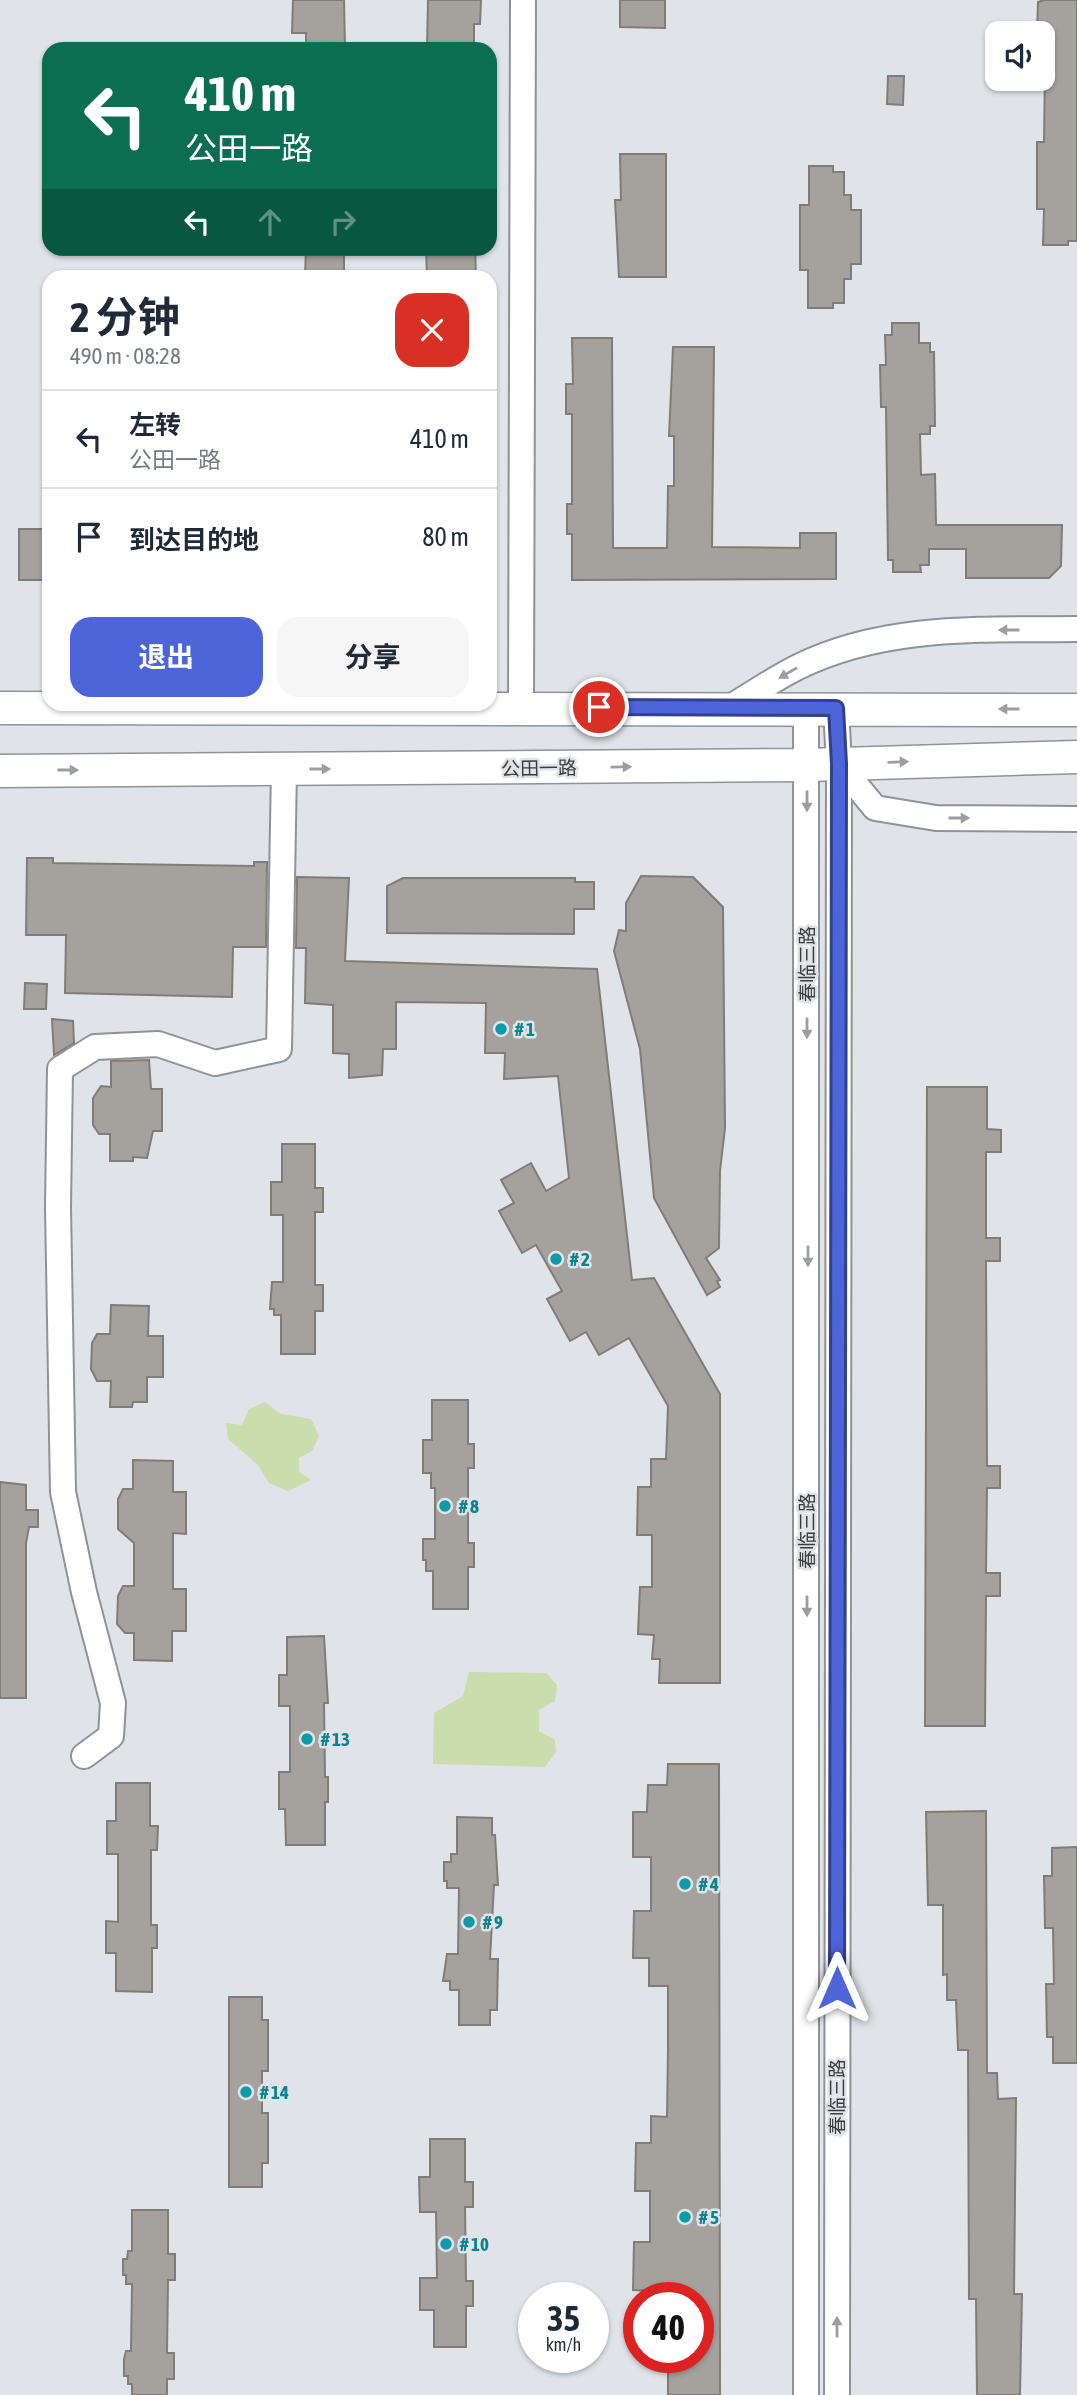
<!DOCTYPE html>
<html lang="zh">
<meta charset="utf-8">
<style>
body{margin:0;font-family:"Asap Condensed","Noto Sans SC",sans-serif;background:#f6f6f7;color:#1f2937;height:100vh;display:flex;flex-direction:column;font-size:26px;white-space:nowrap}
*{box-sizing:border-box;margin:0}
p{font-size:23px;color:#747a83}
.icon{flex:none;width:38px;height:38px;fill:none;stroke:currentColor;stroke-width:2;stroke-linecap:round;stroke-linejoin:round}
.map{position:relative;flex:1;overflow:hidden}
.sheet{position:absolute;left:42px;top:270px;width:455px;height:441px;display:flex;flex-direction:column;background:#fff;border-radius:21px;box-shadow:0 2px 5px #0004}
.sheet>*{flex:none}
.hud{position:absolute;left:42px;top:42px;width:455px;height:214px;border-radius:21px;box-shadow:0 2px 5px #0004;background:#0b6e4f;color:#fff;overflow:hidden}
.buttons{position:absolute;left:985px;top:21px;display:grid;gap:14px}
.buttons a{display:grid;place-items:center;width:70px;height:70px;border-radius:14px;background:#fff;box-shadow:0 2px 5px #0004;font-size:35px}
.speed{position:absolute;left:518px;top:2282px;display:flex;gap:14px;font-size:35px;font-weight:700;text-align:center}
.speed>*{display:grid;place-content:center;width:91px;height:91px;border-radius:50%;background:#fff;box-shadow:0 2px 5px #0004;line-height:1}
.speed small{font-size:18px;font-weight:400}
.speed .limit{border:10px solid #d22;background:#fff;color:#111}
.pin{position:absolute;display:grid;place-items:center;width:60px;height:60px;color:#fff;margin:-30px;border:4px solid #fff;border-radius:50%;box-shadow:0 2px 7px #0007}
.me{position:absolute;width:77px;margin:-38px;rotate:0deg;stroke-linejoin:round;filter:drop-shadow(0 0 5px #0008)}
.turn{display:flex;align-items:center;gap:24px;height:147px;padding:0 28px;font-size:32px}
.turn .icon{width:91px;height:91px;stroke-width:2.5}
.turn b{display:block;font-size:49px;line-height:60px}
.lanes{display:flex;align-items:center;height:66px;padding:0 28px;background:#0003;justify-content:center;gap:35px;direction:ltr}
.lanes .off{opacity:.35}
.round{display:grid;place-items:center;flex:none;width:74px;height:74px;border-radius:21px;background:#f6f6f7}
.headline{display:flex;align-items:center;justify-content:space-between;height:119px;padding:0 28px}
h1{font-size:42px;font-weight:700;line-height:52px}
.cta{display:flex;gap:14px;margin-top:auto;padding:14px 28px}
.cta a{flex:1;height:80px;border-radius:21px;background:#4e64d9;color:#fff;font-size:28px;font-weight:700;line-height:80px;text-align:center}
.cta a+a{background:#f6f6f7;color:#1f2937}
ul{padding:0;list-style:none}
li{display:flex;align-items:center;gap:21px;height:98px;padding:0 28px;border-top:2px solid #e0e1e3}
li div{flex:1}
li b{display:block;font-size:26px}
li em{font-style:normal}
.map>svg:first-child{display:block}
</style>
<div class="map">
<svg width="1077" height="2395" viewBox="0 0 1077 2395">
<rect width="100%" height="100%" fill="#e0e3e8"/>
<g fill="#caddad">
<polygon points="265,1402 281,1414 311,1419 319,1436 312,1451 299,1458 299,1472 311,1480 288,1491 269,1483 258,1465 228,1439 226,1423 242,1425 249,1409"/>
<polygon points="469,1672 546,1673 557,1685 555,1701 539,1710 539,1731 555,1740 556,1752 545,1767 433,1764 434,1713 463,1696"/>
</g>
<g fill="#a5a29e" stroke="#807c78" stroke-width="2">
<polygon points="293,0 344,0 345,49 306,49 306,33 292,33"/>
<polygon points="428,0 481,0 480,24 474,24 474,49 427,49"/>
<polygon points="620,0 665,0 665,28 620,27"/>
<polygon points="1044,0 1077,0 1077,241 1068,241 1068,245 1043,245 1044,209 1037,209 1037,142 1044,142 1045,67 1043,33 1037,33 1038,2"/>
<polygon points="888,76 904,76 903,105 887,104"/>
<polygon points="620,154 666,154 666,277 619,277 615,200 621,200"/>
<polygon points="809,166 833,166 833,172 844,172 844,195 851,195 851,210 861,210 861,264 851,264 851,279 844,279 844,303 833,303 833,308 808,308 808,270 800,270 800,205 809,205"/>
<polygon points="306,248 344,248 344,276 305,276"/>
<polygon points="426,248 475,248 476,276 427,276"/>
<polygon points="892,323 919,323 919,343 930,343 930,352 934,352 935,426 930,426 930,434 920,434 921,475 935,474 936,525 1062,525 1061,566 1049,578 966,578 966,549 929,549 929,565 920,565 921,572 893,572 893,560 888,560 886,407 881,407 880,365 886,365 885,335 892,335"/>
<polygon points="572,338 612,338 613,548 667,548 668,486 674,486 674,436 669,436 673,347 714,347 712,547 800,548 800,533 836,533 836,579 572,580 572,534 567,534 567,504 572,504 572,414 566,414 566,384 573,384"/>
<rect x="19" y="529" width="30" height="51"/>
<polygon points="27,858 53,858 53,863 254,866 254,862 267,862 266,947 233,947 232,997 65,993 66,935 26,935"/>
<polygon points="641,876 693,877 723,907 725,1128 720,1171 719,1248 706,1258 720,1280 717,1281 720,1287 707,1295 654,1198 640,1049 614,951 619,930 626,931 626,903"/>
<polygon points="297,877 349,878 345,961 597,969 632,1280 654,1278 720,1394 720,1683 659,1683 660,1659 652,1659 654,1635 638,1634 640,1587 652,1587 652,1535 637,1535 638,1487 651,1487 651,1459 666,1459 668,1406 629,1338 599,1355 586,1332 570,1341 547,1299 562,1291 536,1245 522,1253 499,1211 514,1203 501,1180 531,1163 546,1191 569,1178 558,1076 504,1079 505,1053 485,1053 486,1003 396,1002 396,1049 383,1049 382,1075 349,1078 349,1054 333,1053 333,1005 305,1003 306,948 296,948"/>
<polygon points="403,878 575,878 575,882 594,882 594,909 574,909 574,934 387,933 387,886"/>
<polygon points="25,983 47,984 46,1009 24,1009"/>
<polygon points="52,1019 73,1021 74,1043 54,1055"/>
<polygon points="149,1060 151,1089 162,1089 162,1131 153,1131 147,1158 133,1157 133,1161 110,1161 110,1134 99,1134 93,1125 93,1098 101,1086 111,1087 111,1061"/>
<polygon points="927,1087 987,1087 987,1129 1001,1130 1001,1152 986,1152 986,1238 1000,1238 1000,1261 986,1261 987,1466 1000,1466 1000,1488 987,1488 986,1573 1000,1573 1000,1596 986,1596 985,1726 925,1726"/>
<polygon points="282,1144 315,1144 315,1188 323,1188 323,1212 315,1212 315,1285 323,1285 323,1311 315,1311 315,1354 281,1354 281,1315 274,1315 274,1309 270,1309 272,1282 283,1282 283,1215 271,1215 271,1182 282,1182"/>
<polygon points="111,1305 149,1306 148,1336 163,1336 163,1377 147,1377 147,1402 133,1402 132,1407 110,1407 111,1381 97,1381 91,1369 92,1343 97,1334 110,1334"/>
<polygon points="432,1400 468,1400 468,1444 474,1444 474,1468 468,1468 468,1543 474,1543 474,1567 468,1567 468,1609 433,1609 433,1571 426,1571 426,1560 423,1560 423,1539 435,1539 435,1488 431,1488 431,1473 423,1473 423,1440 432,1440"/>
<polygon points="133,1460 173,1461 173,1492 186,1492 186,1534 173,1533 173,1589 186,1589 186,1631 172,1631 172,1661 134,1660 134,1633 125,1633 117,1624 118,1596 123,1586 134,1586 134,1543 118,1529 118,1499 123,1489 133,1489"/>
<polygon points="0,1482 26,1485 26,1510 38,1510 38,1527 29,1527 26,1543 26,1698 0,1698"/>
<polygon points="324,1636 328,1703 324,1703 325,1777 328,1777 328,1802 325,1802 325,1845 286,1845 285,1809 279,1809 279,1772 290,1772 290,1706 279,1706 279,1675 287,1675 287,1637"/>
<polygon points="668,1764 719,1764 720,2395 668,2395 668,2357 698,2357 698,2298 651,2298 651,2291 633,2290 634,2242 650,2242 650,2191 635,2191 636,2143 651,2143 651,2116 667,2117 668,2049 668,1986 649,1986 649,1958 633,1958 634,1911 651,1911 651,1857 633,1857 633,1812 647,1812 648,1785 667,1785"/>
<polygon points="116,1783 150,1783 150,1826 158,1826 157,1850 151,1850 151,1925 157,1925 157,1948 152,1948 152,1992 116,1991 116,1953 106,1953 106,1921 118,1922 118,1854 107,1854 107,1821 116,1821"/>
<polygon points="986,1811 987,2073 997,2073 998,2099 1016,2098 1014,2294 1022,2294 1020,2395 977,2395 976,2299 969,2299 968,2050 958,2050 956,2000 947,2000 947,1974 943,1975 943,1905 928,1905 926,1812"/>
<polygon points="457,1817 492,1818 492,1835 495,1835 498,1885 494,1885 490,1959 498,1959 497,2010 490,2010 490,2025 459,2025 459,1990 450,1990 450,1981 443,1981 447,1954 458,1954 459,1888 447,1888 447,1881 444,1881 444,1862 451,1862 451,1854 457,1854"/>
<polygon points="1077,1847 1077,2063 1053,2063 1053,2037 1047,2037 1046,1984 1054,1984 1053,1928 1045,1928 1044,1876 1052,1876 1052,1848"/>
<polygon points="229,1997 262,1997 262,2020 268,2020 268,2071 262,2071 262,2113 268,2113 268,2163 262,2163 262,2187 229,2187"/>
<polygon points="430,2139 465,2139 465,2182 473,2182 473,2207 465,2207 466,2281 473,2281 473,2306 466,2306 466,2347 434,2347 434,2310 420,2310 420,2278 437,2278 436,2212 420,2212 419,2177 430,2177"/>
<polygon points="132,2210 168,2210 168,2254 175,2254 175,2280 168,2280 167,2353 174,2353 174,2379 167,2379 167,2395 132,2395 132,2384 128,2384 128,2376 124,2376 124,2359 126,2351 131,2351 132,2284 126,2284 126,2275 123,2275 123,2259 127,2259 128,2251 132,2251"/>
</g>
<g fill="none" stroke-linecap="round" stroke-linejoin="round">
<g stroke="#8f9297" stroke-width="28">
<g id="minor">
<polyline points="521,707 523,0"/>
<path d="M729,708c23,-14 45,-29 69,-41 87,-43 185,-37 279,-38"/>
<polyline points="836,708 839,764 837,2395"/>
<polyline points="839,764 875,808 936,818 1077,819"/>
<polyline points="84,1756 111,1736 113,1703 84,1592 63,1492 58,1207 60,1069 95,1047 158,1044 215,1063 279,1049 284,769"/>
<polyline points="806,2395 806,708"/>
</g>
</g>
<g stroke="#8f9297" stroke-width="35">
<g id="major">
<polyline points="0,708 1077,710"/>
<polyline points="0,771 807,765 1077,757"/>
</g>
</g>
<use href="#minor" stroke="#fff" stroke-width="24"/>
<use href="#major" stroke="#fff" stroke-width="32"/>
</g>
<defs><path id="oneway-solid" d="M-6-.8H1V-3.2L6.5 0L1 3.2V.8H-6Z" transform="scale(1.75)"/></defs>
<g fill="#9c9e9e">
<use href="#oneway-solid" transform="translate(1009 630) rotate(180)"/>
<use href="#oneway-solid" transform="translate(788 673) rotate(150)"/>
<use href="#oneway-solid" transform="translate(1009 709) rotate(-180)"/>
<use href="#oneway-solid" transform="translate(898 762) rotate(-2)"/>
<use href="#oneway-solid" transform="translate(621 767) rotate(-1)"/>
<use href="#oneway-solid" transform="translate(320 769)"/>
<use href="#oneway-solid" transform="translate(68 770)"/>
<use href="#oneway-solid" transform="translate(807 801) rotate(90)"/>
<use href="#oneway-solid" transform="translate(959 818)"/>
<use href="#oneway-solid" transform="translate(807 1028) rotate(90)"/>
<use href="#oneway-solid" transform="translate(808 1256) rotate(90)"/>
<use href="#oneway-solid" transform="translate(807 1606) rotate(90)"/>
<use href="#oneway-solid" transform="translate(837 2327) rotate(-90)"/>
</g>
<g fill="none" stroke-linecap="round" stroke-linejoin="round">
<g stroke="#33418d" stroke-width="18">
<polyline id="route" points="599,707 836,708 839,764 837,1988"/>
</g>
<use href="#route" stroke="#4e64d9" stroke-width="12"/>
</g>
<g fill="#0f9aa8" stroke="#e0e3e8" stroke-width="2.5">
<circle cx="501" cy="1029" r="7"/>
<circle cx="556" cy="1259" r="7"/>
<circle cx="445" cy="1506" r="7"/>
<circle cx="307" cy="1739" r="7"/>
<circle cx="685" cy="1884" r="7"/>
<circle cx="469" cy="1922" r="7"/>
<circle cx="246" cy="2092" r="7"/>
<circle cx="685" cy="2217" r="7"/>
<circle cx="446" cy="2244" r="7"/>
</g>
<g text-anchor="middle" stroke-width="5" stroke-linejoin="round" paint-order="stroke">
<g font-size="19" fill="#3a3c3e" stroke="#e0e3e8">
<text transform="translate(539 768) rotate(-1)" y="7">公田一路</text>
<text transform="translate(807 964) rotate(-90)" y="7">春临三路</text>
<text transform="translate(807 1531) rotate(-90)" y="7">春临三路</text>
<text transform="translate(837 2097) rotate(-90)" y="7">春临三路</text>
</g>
<g font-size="19" font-weight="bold" fill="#0d838f" stroke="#e0e3e8" text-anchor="start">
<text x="515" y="1036"># 1</text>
<text x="570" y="1266"># 2</text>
<text x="459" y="1513"># 8</text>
<text x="321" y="1746"># 13</text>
<text x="699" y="1891"># 4</text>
<text x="483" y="1929"># 9</text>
<text x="260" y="2099"># 14</text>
<text x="699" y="2224"># 5</text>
<text x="460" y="2251"># 10</text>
</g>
</g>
</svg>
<div class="buttons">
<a><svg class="icon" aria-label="sound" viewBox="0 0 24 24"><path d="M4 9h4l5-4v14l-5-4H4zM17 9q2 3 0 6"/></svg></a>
</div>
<div class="speed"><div>35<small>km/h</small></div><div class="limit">40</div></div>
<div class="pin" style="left:599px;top:707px;background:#d93025"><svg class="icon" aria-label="arrive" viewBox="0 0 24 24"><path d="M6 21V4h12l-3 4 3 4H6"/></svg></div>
<svg class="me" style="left:837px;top:1988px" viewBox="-20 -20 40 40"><path d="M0-17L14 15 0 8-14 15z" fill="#4e64d9" stroke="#fff" stroke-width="4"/></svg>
<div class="hud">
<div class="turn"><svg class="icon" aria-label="left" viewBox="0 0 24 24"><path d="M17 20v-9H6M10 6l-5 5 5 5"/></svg><div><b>410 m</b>公田一路</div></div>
<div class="lanes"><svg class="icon" aria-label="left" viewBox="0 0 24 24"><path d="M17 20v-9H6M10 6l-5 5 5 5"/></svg><svg class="icon off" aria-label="ahead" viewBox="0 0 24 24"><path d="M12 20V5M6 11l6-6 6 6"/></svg><svg class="icon off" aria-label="right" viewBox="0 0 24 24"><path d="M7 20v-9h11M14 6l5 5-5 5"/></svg></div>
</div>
<section class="sheet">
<div class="headline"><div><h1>2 分钟</h1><p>490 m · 08:28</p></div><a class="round" style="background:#d93025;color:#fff"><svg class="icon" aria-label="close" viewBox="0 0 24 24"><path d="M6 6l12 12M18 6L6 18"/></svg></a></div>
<ul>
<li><svg class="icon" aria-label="left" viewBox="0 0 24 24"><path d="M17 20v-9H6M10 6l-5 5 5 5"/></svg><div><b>左转</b><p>公田一路</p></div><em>410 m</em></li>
<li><svg class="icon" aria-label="arrive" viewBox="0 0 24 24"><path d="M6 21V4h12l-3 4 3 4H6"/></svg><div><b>到达目的地</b></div><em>80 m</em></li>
</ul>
<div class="cta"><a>退出</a><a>分享</a></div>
</section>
</div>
